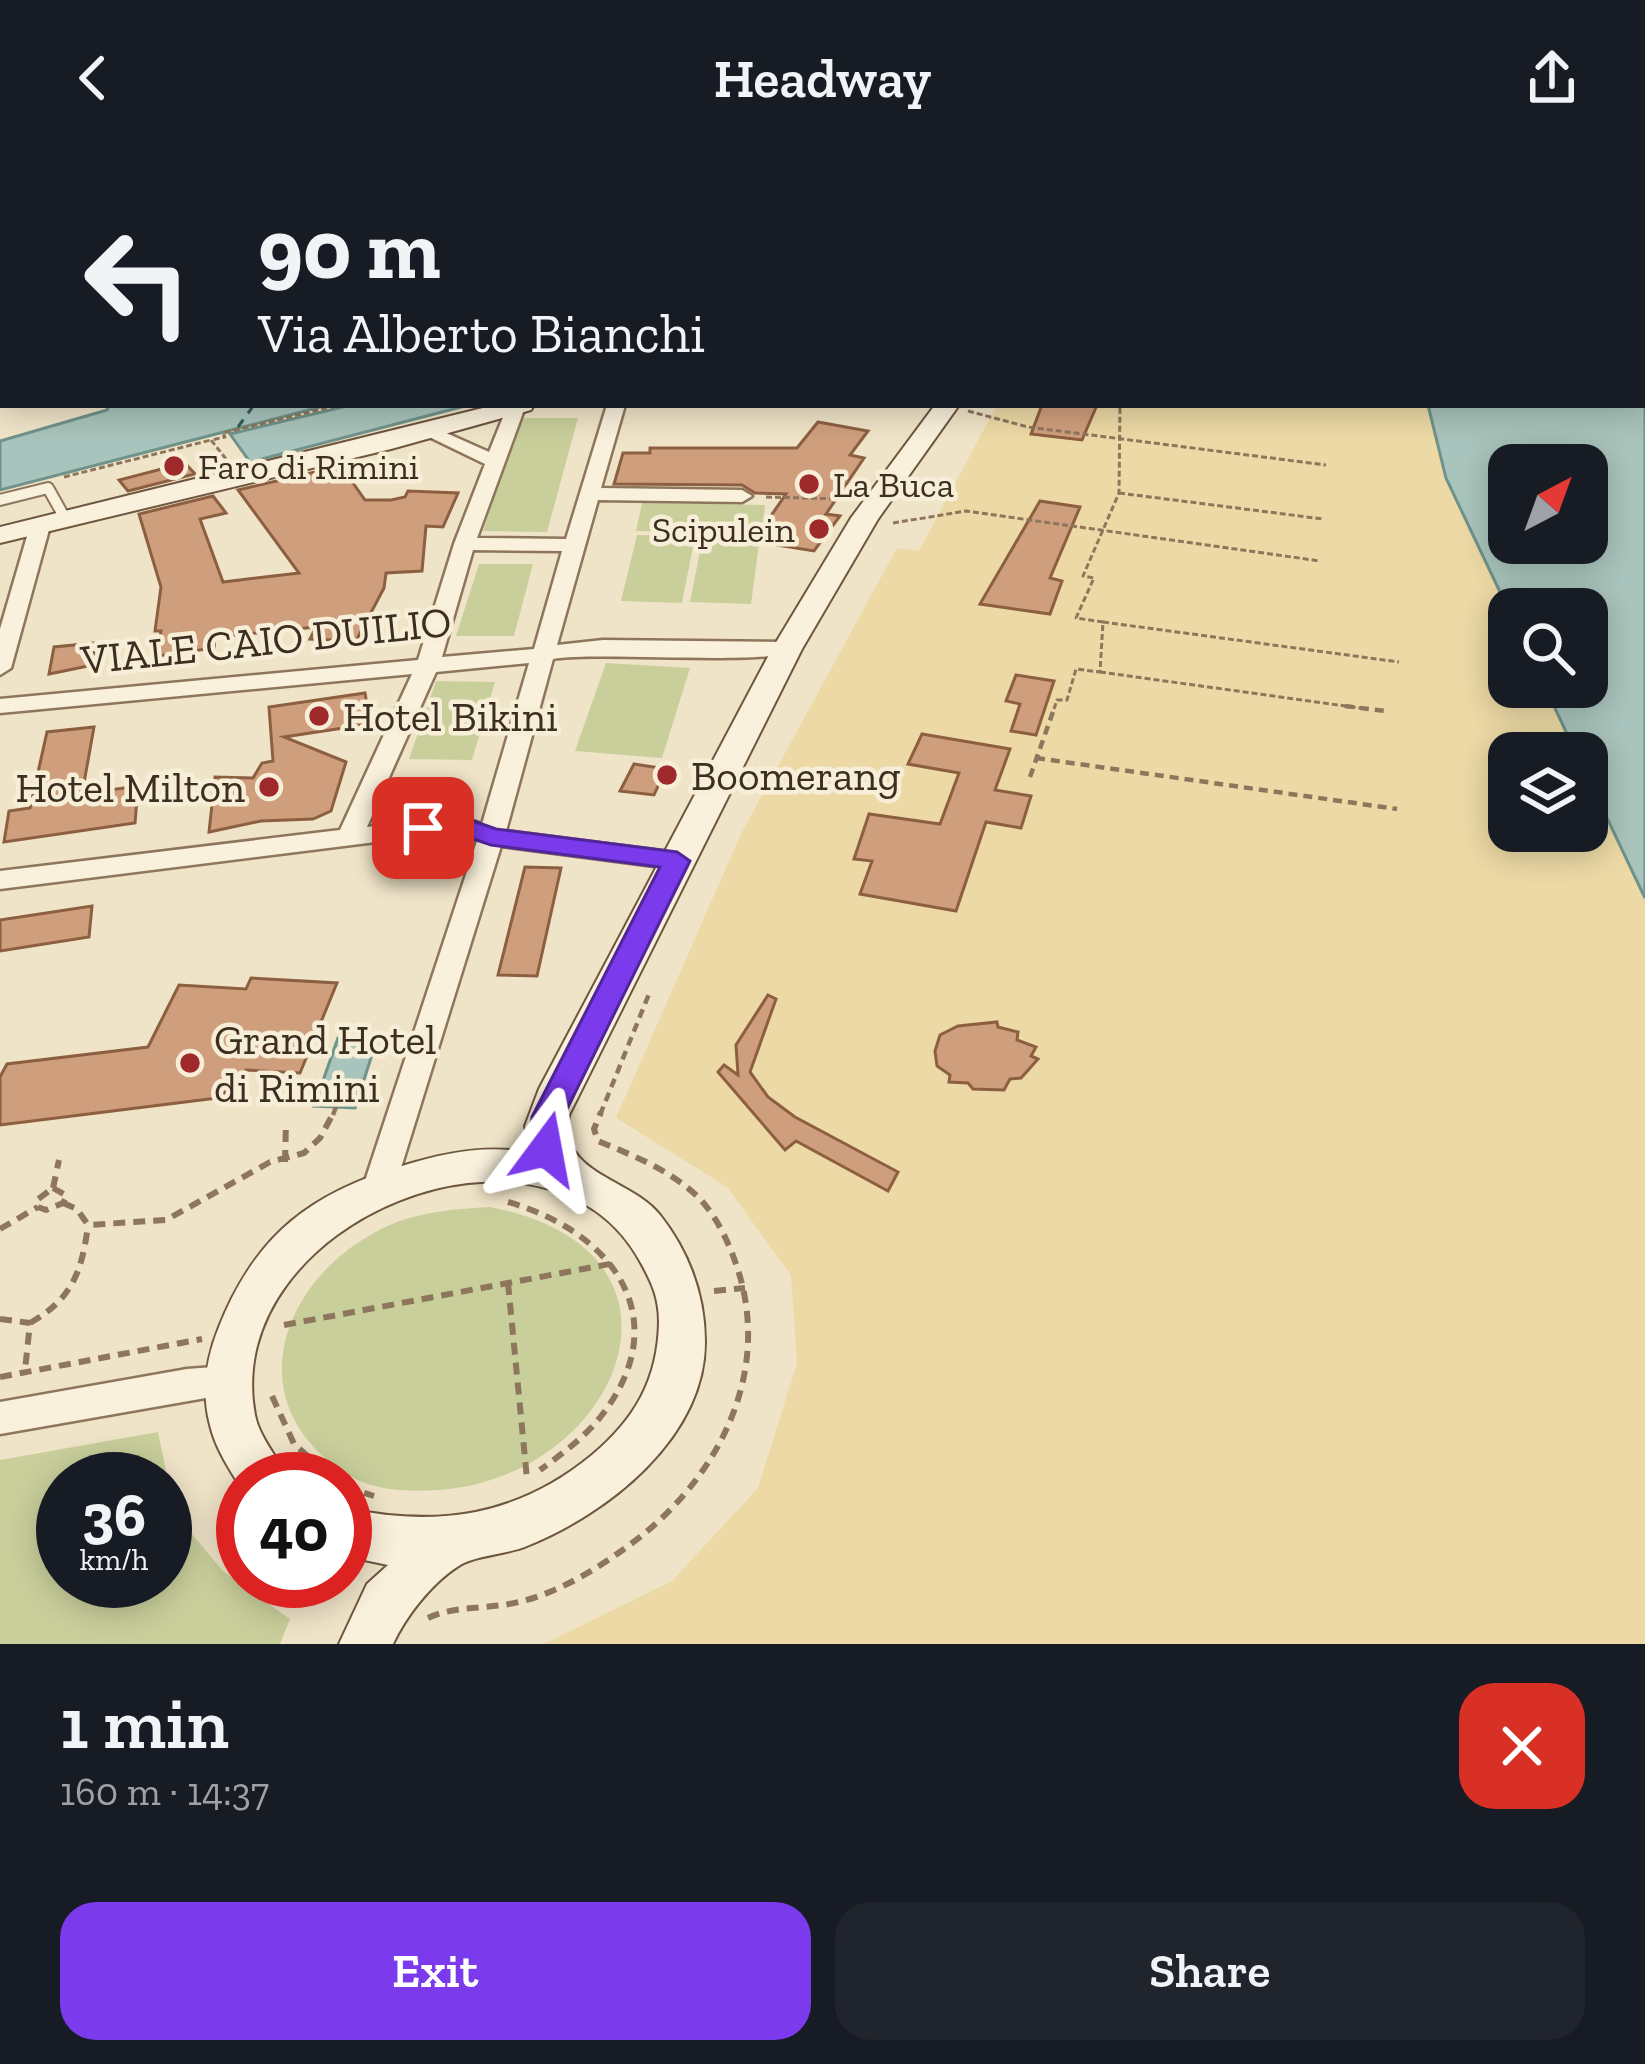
<!DOCTYPE html>
<meta charset="utf-8">
<style>
body{margin:0;font-family:"Zilla Slab",serif;background:#20242c;color:#f1f3f6;height:100vh;display:flex;flex-direction:column;font-size:45px;white-space:nowrap}
*{box-sizing:border-box;margin:0}
p{font-size:39px;color:#9ea1a6}
.icon{flex:none;width:66px;height:66px;fill:none;stroke:currentColor;stroke-width:2;stroke-linecap:round;stroke-linejoin:round}
.map{position:relative;height:1488px;overflow:hidden}
.details{display:flex;flex-direction:column;background:#171b24;flex:1}
.details>*{flex:none}
.top-card{position:absolute;left:0px;top:0px;width:1647px;height:252px;box-shadow:0 6px 30px #0003;background:#171b24;color:#f1f3f6;overflow:hidden}
.needle{width:78px;rotate:41deg}
.controls{position:absolute;left:1488px;top:288px;display:grid;gap:24px}
.controls a{display:grid;place-items:center;width:120px;height:120px;border-radius:24px;background:#171b24;box-shadow:0 6px 30px #0003;font-size:60px}
.speed{position:absolute;left:36px;top:1296px;display:flex;gap:24px;font-size:60px;font-weight:700;text-align:center}
.speed>*{display:grid;place-content:center;width:156px;height:156px;border-radius:50%;background:#171b24;box-shadow:0 6px 30px #0003;line-height:1}
.speed small{font-size:30px;font-weight:400}
.speed .limit{border:18px solid #d22;background:#fff;color:#111}
.pin{position:absolute;display:grid;place-items:center;width:102px;height:102px;color:#fff;margin:-51px;border-radius:24px;box-shadow:0 6px 18px #0006}
.me{position:absolute;width:132px;margin:-66px;rotate:13deg;stroke-linejoin:round;filter:drop-shadow(0 0 9px #0008)}
.turn{display:flex;align-items:center;gap:42px;height:252px;padding:0 60px;font-size:54px}
.turn .icon{width:156px;height:156px;stroke-width:2.5}
.turn b{display:block;font-size:84px;line-height:102px}
.round{display:grid;place-items:center;flex:none;width:126px;height:126px;border-radius:36px;background:#20242c}
.overview{display:flex;align-items:center;justify-content:space-between;height:204px;padding:0 60px}
h1{font-size:72px;font-weight:600;line-height:90px}
.button{display:flex;gap:24px;margin-top:auto;padding:24px 60px}
.button a{flex:1;height:138px;border-radius:36px;background:#7c3aed;color:#fff;font-size:48px;font-weight:600;line-height:138px;text-align:center}
.button a+a{background:#20242c;color:#f1f3f6}
header{display:flex;justify-content:space-between;align-items:center;height:156px;padding:0 60px;background:#171b24;font-size:54px;font-weight:600}
.map>svg:first-child{display:block}
</style>
<header><svg class="icon" aria-label="back" viewBox="0 0 24 24"><path d="M15 5l-7 7 7 7"/></svg>Headway<svg class="icon" aria-label="share" viewBox="0 0 24 24"><path d="M12 15V3M7 8l5-5 5 5M5 13v7h14v-7"/></svg></header>
<div class="map">
<svg width="1645" height="1488" viewBox="0 0 1645 1488">
<rect width="100%" height="100%" fill="#f0e4c8"/>
<g fill="#c9cf9b" fill-rule="evenodd">
<polygon points="520,262 578,262 547,376 483,375"/>
<polygon points="642,347 765,349 762,377 636,375"/>
<polygon points="637,379 695,380 682,447 621,445"/>
<polygon points="703,380 760,381 751,448 690,446"/>
<polygon points="479,408 533,408 514,480 456,480"/>
<polygon points="606,507 690,512 662,602 575,595"/>
<polygon points="436,525 495,526 472,604 409,603"/>
<path d="M490,1051c225,43 130,270 -51,283 -29,2 -64,1 -89,-14 -118,-71 -69,-204 42,-252 32,-13 64,-15 98,-17z"/>
<path d="M158,1276l17,82 48,57 67,48 -10,25h-280v-184zM63,1323h102v102h-102z"/>
</g>
<polygon fill="#ecd9a5" points="997,249 1428,249 1446,322 1509,455 1509,531 1545,531 1576,597 1509,597 1509,675 1587,675 1587,620 1645,742 1645,1488 544,1488 672,1425 758,1332 797,1207 791,1119 727,1031 616,962 741,678 897,392 919,395"/>
<g fill="#a9c4bc" stroke="#6f938a" stroke-width="3" fill-rule="evenodd">
<polygon points="82,0 958,0 79,3"/>
<path d="M1363,0h282v742l-58,-122v-23h-11l-31,-66h42v-78l-78,2 -63,-133 -18,-73h216v-246zM1587,309v78h-78v-78z"/>
<polygon points="109,249 328,249 0,334 0,285 107,254"/>
<polygon points="351,249 469,249 250,306 230,278"/>
<polygon points="338,882 377,883 355,952 314,950"/>
</g>
<g fill="none" stroke-linecap="round" stroke-linejoin="round">
<polyline stroke="#2f5d5a" stroke-width="3" stroke-dasharray="9 8" stroke-linecap="butt" points="238,271 254,249"/>
</g>
<g fill="#cf9f7d" stroke="#8d5f41" stroke-width="3">
<polygon points="1042,249 1097,249 1082,284 1031,278"/>
<polygon points="818,266 868,275 850,299 864,302 826,358 840,360 814,395 764,387 766,367 786,338 755,337 742,329 614,328 623,297 650,297 650,292 797,292"/>
<polygon points="185,307 195,318 128,335 119,324"/>
<polygon points="341,310 365,344 391,344 405,341 408,335 458,337 443,371 426,370 422,415 386,417 384,432 356,485 310,483 316,471 215,481 214,492 157,500 161,475 155,475 161,431 139,358 213,340 226,357 200,363 223,426 299,417 238,334"/>
<polygon points="1040,345 1080,351 1050,422 1062,425 1050,458 980,448"/>
<polygon points="95,487 93,509 49,518 54,491"/>
<polygon points="1016,519 1054,525 1036,579 1011,575 1020,548 1006,545"/>
<polygon points="365,537 370,568 284,581 346,606 331,655 313,663 261,665 209,676 215,621 253,622 262,607 273,605 269,551"/>
<polygon points="94,571 82,638 138,630 135,667 4,686 9,655 30,652 47,576"/>
<polygon points="922,578 1010,593 995,634 1031,640 1021,672 986,666 956,755 860,738 872,705 854,703 869,658 940,668 959,617 908,608"/>
<polygon points="634,608 666,613 654,639 620,635"/>
<polygon points="525,711 561,712 537,820 498,819"/>
<polygon points="92,750 89,781 0,795 0,764"/>
<polygon points="251,822 337,827 300,917 246,914 241,925 217,942 0,969 0,921 7,908 148,891 179,829 246,833"/>
<polygon points="768,839 776,843 750,916 768,941 795,961 898,1016 888,1035 796,985 785,994 718,916 724,909 738,919 736,889"/>
<polygon points="997,866 998,871 1018,876 1017,884 1036,891 1031,900 1038,903 1021,922 1010,923 1004,934 973,933 968,927 949,926 950,919 937,910 935,895 940,879 958,870"/>
</g>
<g fill="none" stroke-linecap="round" stroke-linejoin="round">
<g stroke="#8d765c" stroke-width="10">
<polyline id="lane-far1" points="966,3 977,0"/>
</g>
<g stroke="#8d765c" stroke-width="14">
<polyline id="lane" points="0,344 48,332 66,364"/>
</g>
<g stroke="#8d765c" stroke-width="5">
<g id="street">
<polygon points="1140,0 1160,0 1138,3"/>
<path d="M508,249l17,2 -48,131 89,1 41,-134h18l-24,83 141,2 10,6 -10,6 -144,-2 -41,145 46,-5 184,2 11,7c-22,18 -197,2 -245,10l-47,172 171,22 13,8 -13,8 -176,-23 -106,341 -5,9 -11,3 -11,-3 -5,-9 114,-346 -21,-9 -456,57v-18l340,-41 72,-156 -412,39v-14l418,-39 36,-116 31,-80 -66,-32 16,-4 54,24zM473,394l89,1 -28,98 -92,8zM529,507l-47,161 -23,-8 -92,11 69,-155z"/>
<polygon points="40,364 50,370 11,512 0,519 0,473 30,370"/>
<polygon points="227,1210 240,1214 245,1225 240,1236 0,1278 0,1246 187,1213"/>
</g>
</g>
<g stroke="#6f573f" stroke-width="4">
<g id="secondary">
<polygon points="495,249 534,249 531,254 391,293 0,387 0,371"/>
<path d="M935,249h24l-81,114 -76,130 -233,466c-12,59 62,63 91,100 29,37 45,81 45,127 0,96 -98,172 -178,204 -21,9 -53,9 -70,21 -26,17 -51,49 -64,77h-54l28,-60 21,-19 -43,-9v-48c93,20 173,8 247,-53 43,-36 66,-76 67,-133 0,-24 -7,-39 -18,-59 -93,-175 -423,-42 -386,152 5,24 23,42 33,64h-45v12c-13,-21 -27,-41 -33,-66 -9,-34 -4,-66 9,-98 37,-93 92,-134 186,-162 39,-12 86,-22 127,-11l-7,-28 14,-37 233,-440 79,-131z"/>
</g>
</g>
<g stroke="#8d765c" stroke-width="3" stroke-dasharray="6 3" stroke-linecap="butt">
<polyline points="18,0 28,3"/>
<polyline points="194,3 198,0"/>
<polyline points="599,3 604,0"/>
<polyline points="968,255 1028,271 1326,309"/>
<polyline points="226,303 211,284 225,281 223,277 339,249"/>
<polyline points="64,321 211,284"/>
<polyline points="1119,337 1323,363"/>
<polyline points="766,341 844,343"/>
<polyline points="893,367 966,355 1320,405"/>
<polyline points="1103,466 1399,506"/>
<polyline points="1100,516 1367,553"/>
<polyline points="1054,553 1057,544 1067,544 1076,513 1100,516 1103,466 1076,462 1094,422 1083,420 1119,337 1120,249"/>
</g>
<g stroke="#8d765c" stroke-width="4.5" stroke-dasharray="9 6" stroke-linecap="butt">
<polyline points="1345,550 1385,555"/>
<polyline points="1036,602 1397,653"/>
<polyline points="1030,621 1055,550"/>
<polyline points="333,959 336,951"/>
<polyline points="600,959 649,838"/>
</g>
<g stroke="#8d765c" stroke-width="6" stroke-dasharray="12 8" stroke-linecap="butt">
<polyline points="285,1006 286,966"/>
<polygon points="53,1032 67,1040 63,1047 46,1054 38,1051 37,1044"/>
<polyline points="53,1032 59,1004"/>
<path d="M508,1046c102,29 170,114 94,213 -17,22 -40,39 -62,55"/>
<polyline points="63,1047 77,1053 88,1069 166,1064 270,1006 304,997 320,982 334,956"/>
<polyline points="0,1073 38,1051"/>
<polyline points="508,1127 527,1323"/>
<polyline points="714,1135 745,1132"/>
<polyline points="0,1163 30,1167 25,1214"/>
<path d="M30,1167c42,-24 52,-51 58,-98"/>
<polyline points="284,1169 615,1107"/>
<polyline points="0,1221 202,1183"/>
<polyline points="272,1240 294,1288 333,1323"/>
<polyline points="345,1331 374,1340"/>
<path d="M428,1462c26,-12 53,-9 81,-14 41,-7 82,-31 115,-55 91,-64 151,-174 112,-285 -8,-23 -19,-46 -35,-64 -28,-29 -67,-44 -103,-59l-4,-12 7,-17"/>
</g>
<use href="#lane-far1" stroke="#faf1dc" stroke-width="8"/>
<use href="#lane" stroke="#faf1dc" stroke-width="10"/>
<use href="#street" fill="#faf1dc" fill-rule="evenodd"/>
<use href="#secondary" fill="#faf1dc" fill-rule="evenodd"/>
</g>
<polygon fill="#7c3aed" stroke="#51269a" stroke-width="3" points="459,660 496,673 677,696 690,705 563,961 557,1002 534,1002 530,993 532,961 660,711 491,689 456,677 423,680 410,672 423,664"/>
<g fill="#9e2a2b" stroke="#f7eed8" stroke-width="4.5">
<circle cx="174" cy="310" r="12"/>
<circle cx="809" cy="328" r="12"/>
<circle cx="819" cy="373" r="12"/>
<circle cx="319" cy="560" r="12"/>
<circle cx="667" cy="619" r="12"/>
<circle cx="269" cy="631" r="12"/>
<circle cx="190" cy="907" r="12"/>
</g>
<g text-anchor="middle" stroke-width="9" stroke-linejoin="round" paint-order="stroke">
<g font-size="36" fill="#3d2e20" stroke="#f7eed8" text-anchor="start">
<text x="198" y="323">Faro di Rimini</text>
<text x="833" y="341">La Buca</text>
<text x="795" y="386" text-anchor="end">Scipulein</text>
</g>
<g font-size="42" fill="#3d2e20" stroke="#f7eed8">
<text transform="translate(266 484) rotate(-6)" y="15">VIALE CAIO DUILIO</text>
</g>
<g font-size="42" fill="#3d2e20" stroke="#f7eed8" text-anchor="start">
<text x="343" y="575">Hotel Bikini</text>
<text x="691" y="634">Boomerang</text>
<text x="245" y="646" text-anchor="end">Hotel Milton</text>
<text x="214" y="898">Grand Hotel<tspan x="214" dy="48">di Rimini</tspan></text>
</g>
</g>
</svg>
<div class="controls">
<a><svg class="needle" viewBox="-14 -14 28 28"><path d="M0-13l5 13h-10z" fill="#e53935"/><path d="M0 13l5-13h-10z" fill="#9ea1a6"/></svg></a>
<a><svg class="icon" aria-label="search" viewBox="0 0 24 24"><circle cx="10" cy="10" r="6"/><path d="M15 15l6 6"/></svg></a>
<a><svg class="icon" aria-label="layers" viewBox="0 0 24 24"><path d="M12 4l9 5-9 5-9-5zM3 14l9 5 9-5"/></svg></a>
</div>
<div class="speed"><div>36<small>km/h</small></div><div class="limit">40</div></div>
<div class="pin" style="left:423px;top:672px;background:#d93025"><svg class="icon" aria-label="arrive" viewBox="0 0 24 24"><path d="M6 21V4h12l-3 4 3 4H6"/></svg></div>
<svg class="me" style="left:546px;top:993px" viewBox="-20 -20 40 40"><path d="M0-17L14 15 0 8-14 15z" fill="#7c3aed" stroke="#fff" stroke-width="4"/></svg>
<div class="top-card">
<div class="turn"><svg class="icon" aria-label="left" viewBox="0 0 24 24"><path d="M17 20v-9H6M10 6l-5 5 5 5"/></svg><div><b>90 m</b>Via Alberto Bianchi</div></div>
</div>
</div>
<section class="details">
<div class="overview"><div><h1>1 min</h1><p>160 m · 14:37</p></div><a class="round" style="background:#d93025;color:#fff"><svg class="icon" aria-label="close" viewBox="0 0 24 24"><path d="M6 6l12 12M18 6L6 18"/></svg></a></div>
<div class="button"><a>Exit</a><a>Share</a></div>
</section>
